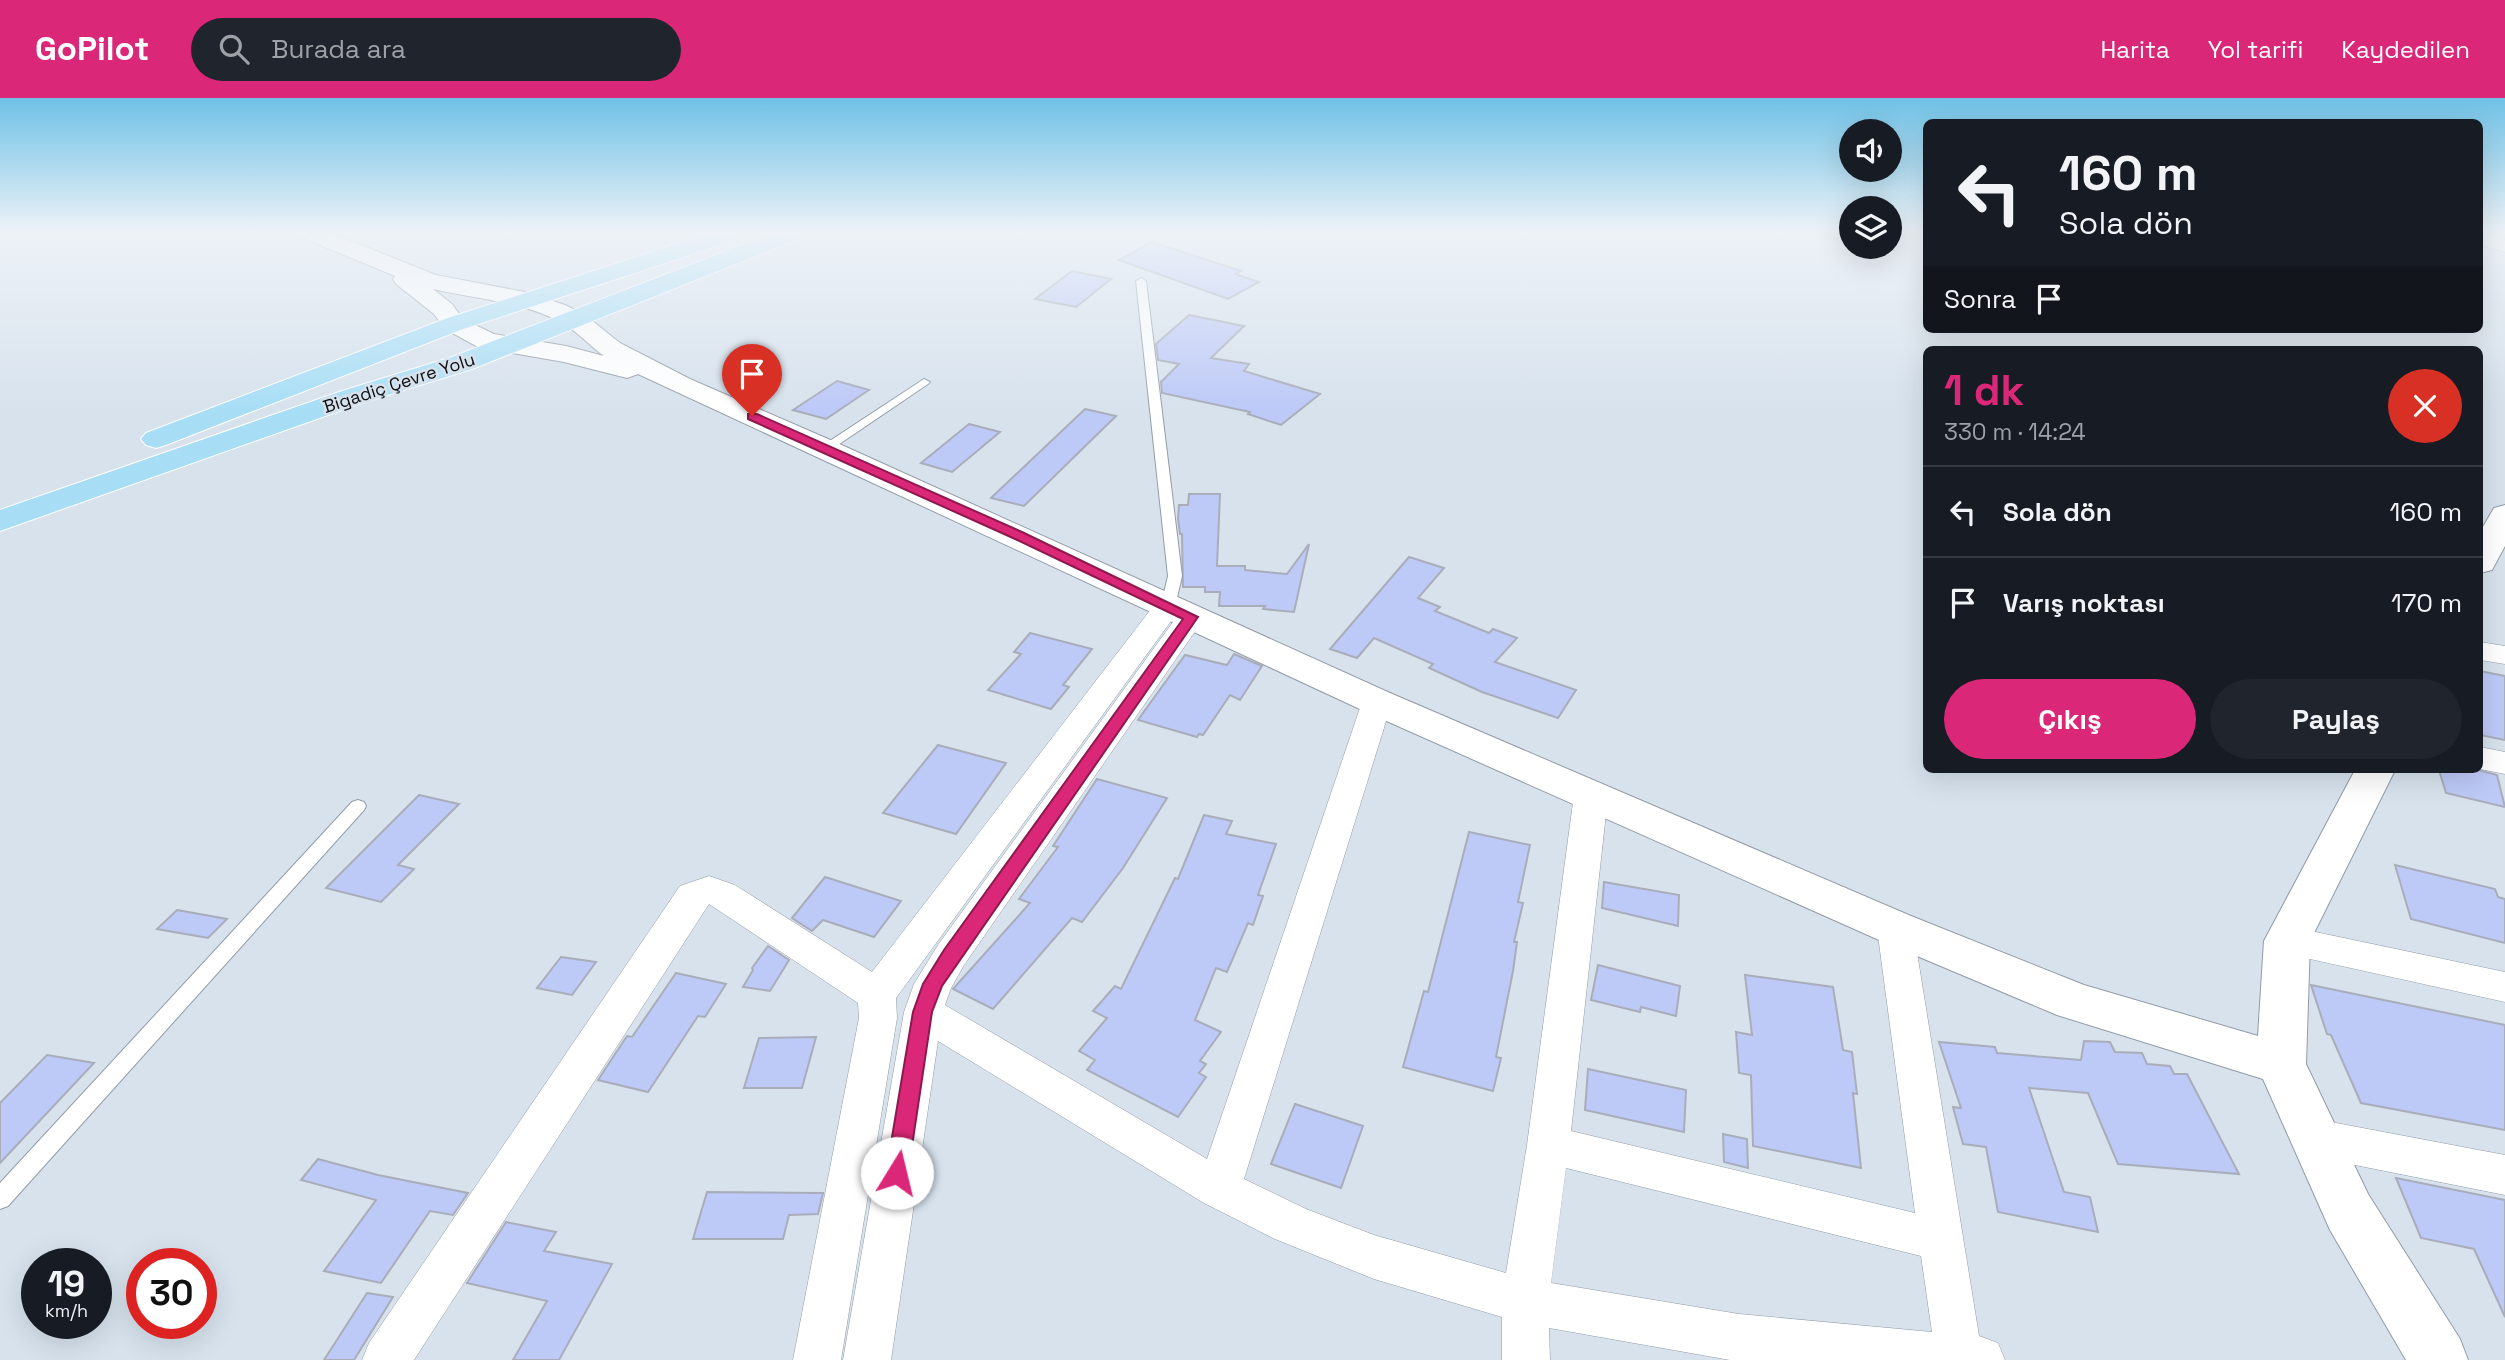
<!DOCTYPE html>
<html lang="tr">
<meta charset="utf-8">
<style>
body{margin:0;font-family:"Space Grotesk",sans-serif;background:#20242c;color:#f1f3f6;height:100vh;display:flex;flex-direction:column;font-size:26px;white-space:nowrap}
*{box-sizing:border-box;margin:0}
p{font-size:23px;color:#9ea1a6}
.icon{flex:none;width:38px;height:38px;fill:none;stroke:currentColor;stroke-width:2;stroke-linecap:round;stroke-linejoin:round}
.map{position:relative;flex:1;overflow:hidden}
.drawer{position:absolute;left:1923px;top:248px;width:560px;height:427px;display:flex;flex-direction:column;background:#171b24;border-radius:10px;box-shadow:0 7px 28px #0002}
.drawer>*{flex:none}
.top-card{position:absolute;left:1923px;top:21px;width:560px;height:214px;border-radius:10px;box-shadow:0 7px 28px #0002;background:#171b24;color:#f1f3f6;overflow:hidden}
.buttons{position:absolute;left:1839px;top:21px;display:grid;gap:14px}
.buttons a{display:grid;place-items:center;width:63px;height:63px;border-radius:50%;background:#171b24;box-shadow:0 7px 28px #0002;font-size:35px}
.speed{position:absolute;left:21px;top:1150px;display:flex;gap:14px;font-size:35px;font-weight:700;text-align:center}
.speed>*{display:grid;place-content:center;width:91px;height:91px;border-radius:50%;background:#171b24;box-shadow:0 7px 28px #0002;line-height:1}
.speed small{font-size:18px;font-weight:400}
.speed .limit{border:10px solid #d22;background:#fff;color:#111}
.pin{position:absolute;display:grid;place-items:center;width:60px;height:60px;color:#fff;margin:-72px -30px;border-radius:50% 50% 50% 0;rotate:-45deg;box-shadow:0 0 7px #0007}
.pin .icon{rotate:45deg}
.me{position:absolute;width:77px;margin:-38px;rotate:9deg;stroke-linejoin:round;filter:drop-shadow(0 0 5px #0008)}
.turn{display:flex;align-items:center;gap:24px;height:147px;padding:0 21px;font-size:32px}
.turn .icon{width:91px;height:91px;stroke-width:2.5}
.turn b{display:block;font-size:49px;line-height:60px}
.then{display:flex;align-items:center;height:66px;padding:0 21px;background:#0003;gap:14px;font-size:26px}
.round{display:grid;place-items:center;flex:none;width:74px;height:74px;border-radius:37px;background:#20242c}
.head{display:flex;align-items:center;justify-content:space-between;height:119px;padding:0 21px}
h1{font-size:42px;font-weight:600;line-height:52px;color:#db2777}
.cta{display:flex;gap:14px;margin-top:auto;padding:14px 21px}
.cta a{flex:1;height:80px;border-radius:42px;background:#db2777;color:#fff;font-size:28px;font-weight:600;line-height:80px;text-align:center}
.cta a+a{background:#20242c;color:#f1f3f6}
ul{padding:0;list-style:none}
li{display:flex;align-items:center;gap:21px;height:91px;padding:0 21px;border-top:2px solid #363941}
li div{flex:1}
li b{display:block;font-size:26px}
li em{font-style:normal}
header{display:flex;align-items:center;gap:42px;box-sizing:border-box;height:98px;padding:0 35px;background:#db2777;color:#fff}
header strong{font-size:33px}
nav{display:flex;gap:38px;margin-inline-start:auto;font-size:24px}
.search{width:490px;height:63px;background:#20242c;display:flex;align-items:center;gap:18px;box-sizing:border-box;padding:0 24px;border-radius:38px;color:#9ea1a6;font-size:26px}
.map>svg:first-child{display:block}
</style>
<header>
<strong>GoPilot</strong>
<div class="search"><svg class="icon" aria-label="search" viewBox="0 0 24 24"><circle cx="10" cy="10" r="6"/><path d="M15 15l6 6"/></svg>Burada ara</div>
<nav><a>Harita</a><a>Yol tarifi</a><a>Kaydedilen</a></nav>
</header>
<div class="map">
<svg width="2505" height="1262" viewBox="0 0 2505 1262">
<rect width="100%" height="100%" fill="#d7e2ed"/>
<g fill="#bdc9f7" stroke="#a9adba" stroke-width="2">
<polygon points="1152,144 1241,173 1235,176 1259,184 1228,201 1119,162"/>
<polygon points="1072,173 1111,181 1076,209 1035,201"/>
<polygon points="1189,217 1244,228 1211,260 1249,266 1244,273 1320,296 1281,327 1248,316 1250,314 1162,295 1161,284 1179,266 1158,262 1156,246"/>
<polygon points="837,283 869,292 826,321 793,312"/>
<polygon points="1085,311 1116,318 1024,408 991,400"/>
<polygon points="969,326 1000,334 952,374 921,365"/>
<polygon points="1189,396 1220,396 1217,468 1245,468 1245,472 1287,476 1309,446 1294,514 1263,511 1265,508 1219,508 1220,494 1205,494 1205,489 1183,489 1182,436 1180,436 1178,420 1179,407 1188,407"/>
<polygon points="1409,459 1444,470 1418,500 1440,509 1435,513 1489,535 1493,531 1517,540 1495,564 1576,592 1558,620 1482,594 1429,570 1433,566 1374,540 1357,560 1330,551"/>
<polygon points="1030,535 1092,551 1063,587 1069,589 1051,611 988,592 1021,556 1014,554"/>
<polygon points="1234,556 1262,568 1240,602 1230,597 1203,637 1199,636 1197,639 1138,622 1185,557 1227,567"/>
<polygon points="2480,573 2505,578 2505,642 2480,637"/>
<polygon points="938,647 1006,665 956,736 883,715"/>
<polygon points="2439,672 2478,672 2497,677 2505,709 2446,695"/>
<polygon points="1097,681 1167,700 1123,770 1082,824 1072,820 993,911 953,891 1030,805 1019,801 1058,749 1053,748"/>
<polygon points="419,697 459,706 398,767 414,771 381,804 326,790"/>
<polygon points="1204,717 1232,723 1226,736 1276,746 1258,797 1263,798 1253,827 1248,825 1227,874 1216,870 1195,922 1221,934 1200,963 1206,966 1199,975 1206,979 1178,1019 1087,972 1095,962 1079,953 1107,920 1093,913 1115,888 1121,891 1175,780 1178,781"/>
<polygon points="1469,734 1530,747 1518,804 1523,805 1514,844 1517,844 1513,873 1496,959 1501,960 1493,993 1403,969 1424,893 1428,894"/>
<polygon points="2395,767 2495,791 2498,799 2505,801 2505,845 2411,821"/>
<polygon points="825,779 901,803 874,839 823,822 812,833 792,820"/>
<polygon points="1604,784 1679,797 1678,828 1602,810"/>
<polygon points="177,812 227,821 208,840 157,831"/>
<polygon points="768,848 789,862 770,893 743,889 753,872 752,870"/>
<polygon points="561,859 596,864 572,897 537,890"/>
<polygon points="1598,867 1680,888 1676,918 1641,909 1640,914 1591,902"/>
<polygon points="676,875 726,886 705,919 698,918 648,994 598,982 627,938 632,939"/>
<polygon points="1745,877 1833,889 1843,952 1852,954 1857,996 1853,995 1861,1070 1753,1048 1751,977 1739,975 1736,934 1752,937"/>
<polygon points="2311,887 2505,927 2505,1032 2361,1005 2331,937 2327,936"/>
<polygon points="816,939 802,990 744,990 759,940"/>
<polygon points="2084,943 2110,944 2115,954 2142,955 2147,966 2170,968 2174,976 2187,976 2239,1076 2118,1066 2088,995 2029,990 2064,1094 2090,1099 2098,1134 1998,1114 1986,1049 1963,1046 1953,1009 1961,1010 1939,944 1995,949 1997,955 2081,962"/>
<polygon points="47,957 94,965 0,1065 0,1005"/>
<polygon points="1588,971 1686,992 1684,1034 1585,1012"/>
<polygon points="1295,1006 1363,1028 1341,1090 1271,1066"/>
<polygon points="1723,1036 1747,1041 1748,1070 1724,1064"/>
<polygon points="318,1061 378,1077 468,1095 453,1117 430,1113 381,1185 324,1173 376,1102 301,1082"/>
<polygon points="2396,1080 2505,1102 2505,1219 2474,1151 2421,1140"/>
<polygon points="707,1094 823,1095 818,1116 789,1117 783,1141 693,1141"/>
<polygon points="506,1124 556,1134 544,1153 612,1166 559,1262 513,1262 547,1203 467,1185"/>
<polygon points="367,1195 393,1199 354,1262 324,1262"/>
</g>
<g fill="none" stroke-linecap="round" stroke-linejoin="round">
<g stroke="#929ca7" stroke-width="2">
<g id="service">
<polygon points="1141,180 1146,183 1182,478 1175,508 1168,512 1161,508 1168,478 1136,183"/>
<polygon points="924,281 930,284 928,286 829,353 825,354 819,350"/>
<polygon points="358,702 364,704 366,708 364,712 8,1108 0,1111 0,1085 352,704"/>
</g>
</g>
<g stroke="#929ca7" stroke-width="1">
<g id="minor">
<polygon points="2480,135 2505,142 2505,154 2480,147"/>
<polygon points="1168,499 1178,502 1182,508 896,900 897,920 841,1262 793,1262 859,920 858,905 709,806 414,1262 362,1262 369,1245 680,788 709,778 735,787 872,874 1158,502"/>
<path d="M1191,510l10,3 4,6 -241,348 -13,23 -6,17 262,154 155,-457 4,-7 11,-3 11,3 4,7 -148,477 62,30 68,26 132,38 21,-128 47,-350 5,-8 12,-4 12,4 5,8 -37,336 344,82 -38,-285 5,-10 13,-4 13,4 5,10 66,408 19,7 7,17h-275l-181,-32 1,32h-48v-43l-128,-38 -99,-40 -71,-36 -266,-162 -47,319h-48l61,-348 10,-28 24,-39 243,-334zM1566,1070l355,88 11,76 -193,-18 -188,-31z"/>
<polygon points="2480,544 2505,548 2505,566 2480,562"/>
<polygon points="2480,649 2505,654 2505,676 2480,671"/>
<polygon points="2287,828 2505,874 2505,904 2274,853 2269,843 2274,833"/>
<polygon points="2315,1021 2505,1057 2505,1097 2315,1059 2300,1053 2294,1040 2300,1027"/>
</g>
</g>
<g stroke="#929ca7" stroke-width="2">
<g id="tertiary">
<path d="M300,135h31l105,42 89,17 40,13 20,10 35,28 70,36 145,63 555,251 521,223 173,69 174,51 6,-95 91,-171h40l-85,171 -4,123 62,130 92,145 8,21h-62l-76,-130 -67,-151 -206,-64 -178,-75 -515,-229 -726,-337 -11,4 -63,-16 -86,-15 -33,-18 -11,-15 -38,-30 -3,-5 2,-3 -92,-38zM433,191c43,10 95,13 132,36 14,8 25,21 39,31l-38,-10 -72,-12 -31,-15 -11,-15z"/>
<polygon points="2505,407 2505,448 2492,472 2480,475 2480,434 2494,410"/>
</g>
</g>
<g stroke="#fff" stroke-width="2">
<g id="trunk">
<polygon points="711,135 731,135 733,139 730,144 463,231 166,347 156,350 146,347 141,341 146,335 445,221"/>
<polygon points="773,135 804,135 801,140 472,271 362,305 0,433 0,412 342,293 452,259"/>
</g>
</g>
<use href="#service" fill="#fff" fill-rule="evenodd"/>
<use href="#minor" fill="#fff" fill-rule="evenodd"/>
<use href="#tertiary" fill="#fff" fill-rule="evenodd"/>
<use href="#trunk" fill="#a7def6" fill-rule="evenodd"/>
</g>
<linearGradient id="sky" x2="0" y2="1"><stop stop-color="#6fc1e6"/><stop offset="0.43" stop-color="#edf2f7"/><stop offset="1" stop-color="#edf2f7" stop-opacity="0"/></linearGradient>
<rect width="2505" height="312" fill="url(#sky)"/>
<polygon fill="#db2777" stroke="#8e194d" stroke-width="2" points="748,316 757,316 1022,434 1198,519 942,888 932,914 908,1075 905,1082 897,1085 889,1082 886,1075 913,914 923,886 944,852 1183,521 1013,440 748,321"/>
<g text-anchor="middle" stroke-width="5" stroke-linejoin="round" paint-order="stroke">
<g font-size="18" fill="#0c1013" stroke="#d7e2ed">
<text transform="translate(399 285) rotate(-18)" y="6">Bigadiç Çevre Yolu</text>
</g>
</g>
</svg>
<div class="buttons">
<a><svg class="icon" aria-label="sound" viewBox="0 0 24 24"><path d="M4 9h4l5-4v14l-5-4H4zM17 9q2 3 0 6"/></svg></a>
<a><svg class="icon" aria-label="layers" viewBox="0 0 24 24"><path d="M12 4l9 5-9 5-9-5zM3 14l9 5 9-5"/></svg></a>
</div>
<div class="speed"><div>19<small>km/h</small></div><div class="limit">30</div></div>
<div class="pin" style="left:752px;top:318px;background:#d93025"><svg class="icon" aria-label="arrive" viewBox="0 0 24 24"><path d="M6 21V4h12l-3 4 3 4H6"/></svg></div>
<svg class="me" style="left:897px;top:1075px" viewBox="-20 -20 40 40"><circle r="19" fill="#fff"/><path d="M0-13L10 11 0 6-10 11z" fill="#db2777"/></svg>
<div class="top-card">
<div class="turn"><svg class="icon" aria-label="left" viewBox="0 0 24 24"><path d="M17 20v-9H6M10 6l-5 5 5 5"/></svg><div><b>160 m</b>Sola dön</div></div>
<div class="then">Sonra<svg class="icon" aria-label="arrive" viewBox="0 0 24 24"><path d="M6 21V4h12l-3 4 3 4H6"/></svg></div>
</div>
<section class="drawer">
<div class="head"><div><h1>1 dk</h1><p>330 m · 14:24</p></div><a class="round" style="background:#d93025;color:#fff"><svg class="icon" aria-label="close" viewBox="0 0 24 24"><path d="M6 6l12 12M18 6L6 18"/></svg></a></div>
<ul>
<li><svg class="icon" aria-label="left" viewBox="0 0 24 24"><path d="M17 20v-9H6M10 6l-5 5 5 5"/></svg><div><b>Sola dön</b></div><em>160 m</em></li>
<li><svg class="icon" aria-label="arrive" viewBox="0 0 24 24"><path d="M6 21V4h12l-3 4 3 4H6"/></svg><div><b>Varış noktası</b></div><em>170 m</em></li>
</ul>
<div class="cta"><a>Çıkış</a><a>Paylaş</a></div>
</section>
</div>
